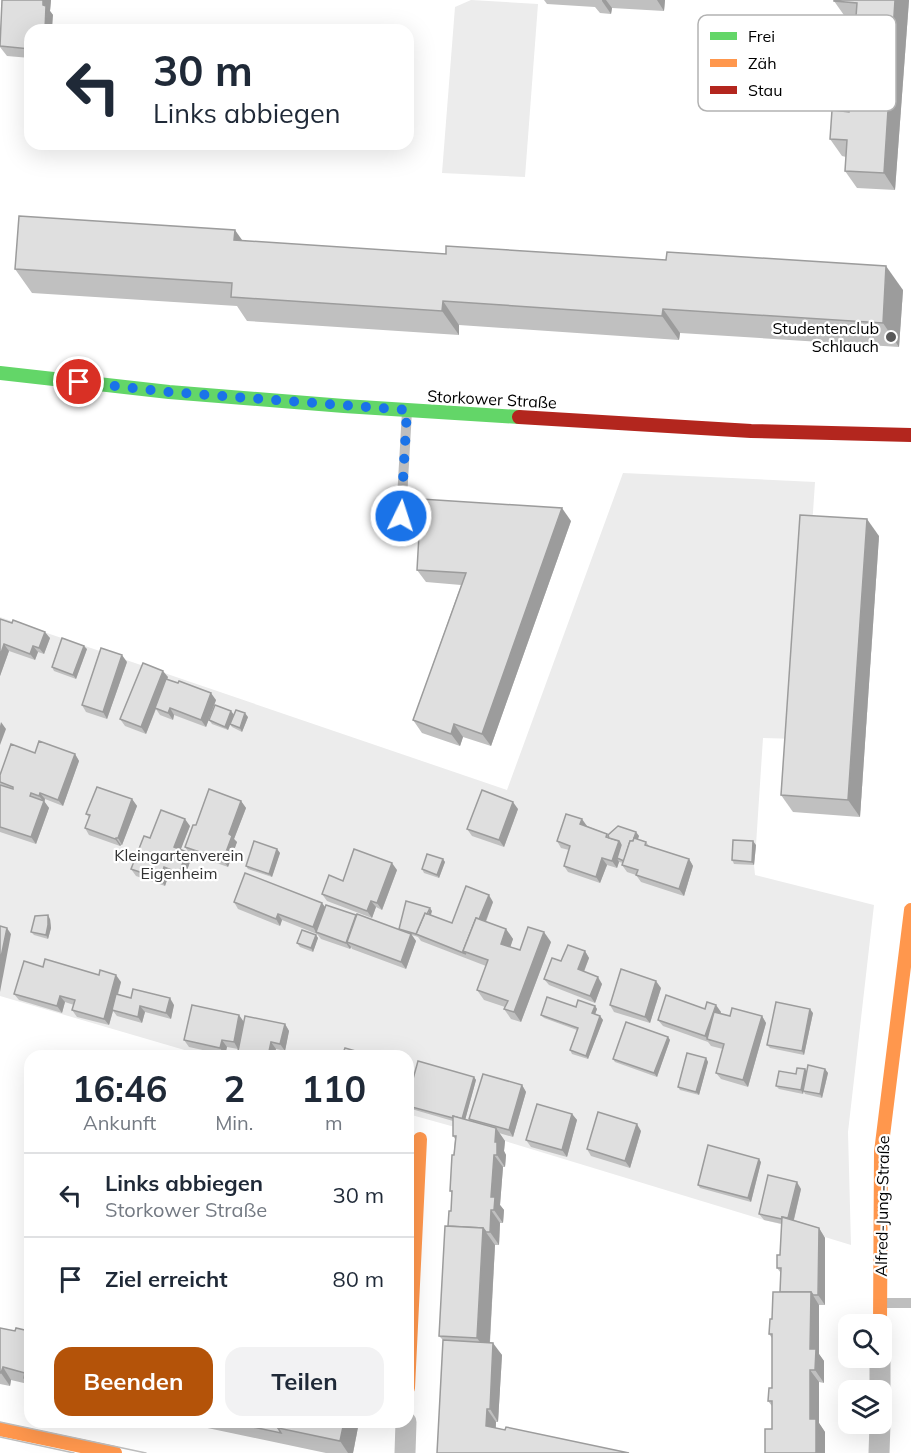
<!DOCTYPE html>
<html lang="de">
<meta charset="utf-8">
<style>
body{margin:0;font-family:Mulish,sans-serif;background:#f2f2f3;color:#1f2937;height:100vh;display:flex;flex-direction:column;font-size:22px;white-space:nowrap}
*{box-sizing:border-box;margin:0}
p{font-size:20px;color:#747a83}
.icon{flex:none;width:33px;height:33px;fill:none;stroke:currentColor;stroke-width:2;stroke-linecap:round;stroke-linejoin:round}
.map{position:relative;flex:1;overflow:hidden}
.side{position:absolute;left:24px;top:1050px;width:390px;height:378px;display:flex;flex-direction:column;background:#fff;border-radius:18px;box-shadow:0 6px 24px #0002}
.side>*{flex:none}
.hud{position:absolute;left:24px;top:24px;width:390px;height:126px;border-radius:18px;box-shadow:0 6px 24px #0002;background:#fff;color:#1f2937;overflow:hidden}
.buttons{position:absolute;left:838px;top:1314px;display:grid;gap:12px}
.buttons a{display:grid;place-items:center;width:54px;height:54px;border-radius:12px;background:#fff;box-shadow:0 6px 24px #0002;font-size:30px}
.pin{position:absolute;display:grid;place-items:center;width:51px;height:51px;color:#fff;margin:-26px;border:3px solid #fff;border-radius:50%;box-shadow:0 2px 6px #0007}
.me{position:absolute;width:66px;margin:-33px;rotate:4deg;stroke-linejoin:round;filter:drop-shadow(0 0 4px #0008)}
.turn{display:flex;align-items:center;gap:21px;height:126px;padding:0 30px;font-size:27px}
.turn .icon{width:78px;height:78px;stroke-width:2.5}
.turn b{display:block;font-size:42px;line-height:51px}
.eta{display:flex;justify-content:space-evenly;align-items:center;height:102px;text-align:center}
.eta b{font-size:36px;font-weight:700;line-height:42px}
.action{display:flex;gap:12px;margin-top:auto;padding:12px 30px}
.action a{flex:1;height:69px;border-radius:18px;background:#b45309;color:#fff;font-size:24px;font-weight:700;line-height:69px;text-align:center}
.action a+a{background:#f2f2f3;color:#1f2937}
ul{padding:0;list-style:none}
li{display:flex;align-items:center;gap:18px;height:84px;padding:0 30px;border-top:2px solid #e0e1e3}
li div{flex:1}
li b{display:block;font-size:22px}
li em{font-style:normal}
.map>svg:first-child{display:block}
</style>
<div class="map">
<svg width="911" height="1453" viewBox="0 0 911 1453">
<rect width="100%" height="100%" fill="#fff"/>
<g fill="#ececec">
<polygon points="471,0 538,4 525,177 442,173 455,7"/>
<polygon points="623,473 815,482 798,739 763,738 756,845 736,843 733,863 754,865 755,875 874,905 848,1132 851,1245 792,1227 764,1220 505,1141 408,1114 408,1056 205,1056 0,996 0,617 507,790"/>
</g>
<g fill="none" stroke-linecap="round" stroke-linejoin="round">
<g stroke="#bebebe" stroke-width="10">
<polyline points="401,516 407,411"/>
<polyline points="881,1303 911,1303"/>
</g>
<g stroke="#bebebe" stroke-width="21">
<polyline points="880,1390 880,1358"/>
<polyline points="405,1453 406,1422"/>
<polyline points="879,1453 880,1424"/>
</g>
<polyline stroke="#63d668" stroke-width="14" points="0,373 169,392 344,406 519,417"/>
<g stroke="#ff974d" stroke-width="14">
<polyline points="880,1324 881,1152 911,910"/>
<polyline points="408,1388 420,1139"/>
<polyline points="0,1429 115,1453"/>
</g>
<polyline stroke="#b3261e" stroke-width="14" points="519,417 751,431 911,435"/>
<g stroke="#bebebe" stroke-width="1.5">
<polyline points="0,1422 146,1453"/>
<polyline points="0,1437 74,1453"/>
</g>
</g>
<g fill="#c0c0c0">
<polygon points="2,0 51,0 50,11 53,15 30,30 30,58 7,56 0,47"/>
<polygon points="544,0 665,0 664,11 612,8 611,14 600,13 595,7 547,4"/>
<polygon points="834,0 909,0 895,190 857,188 845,171 846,157 842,156 830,139 849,112 855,19 846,18 834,1"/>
<polygon points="242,241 903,290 899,347 680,333 679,340 459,325 459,335 247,321 237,306 32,293 15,269"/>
<polygon points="571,521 491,746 463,737 460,746 422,733 413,720 461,585 426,582 417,570"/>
<polygon points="879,536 860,817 793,812 781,795"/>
<polygon points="0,619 50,638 44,654 38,652 35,660 9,651 0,676"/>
<polygon points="87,649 76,679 54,671 52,667"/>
<polygon points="127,662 107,719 86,712 82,705"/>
<polygon points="168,677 167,679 216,700 206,727 174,715 173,720 160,715 156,709 146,734 125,726 120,719"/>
<polygon points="231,711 234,715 248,717 242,732 232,727 230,724 228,730 212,724 209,720"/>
<polygon points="35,753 75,754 79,761 63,806 45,799 44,801 49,808 36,844 0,832 0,775"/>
<polygon points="132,799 137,806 122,845 121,845 120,846 89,835 85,828 89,817 86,814"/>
<polygon points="241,801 246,808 234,839 237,842 228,867 190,854 185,847 196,825"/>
<polygon points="518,809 504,847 472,836 467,829"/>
<polygon points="190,826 180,850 187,852 191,859 184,879 169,874 165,886 136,876 131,869 150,838"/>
<polygon points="587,826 607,834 608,835 636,832 639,836 637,840 646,842 649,846 689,859 693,866 684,896 641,882 636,875 627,872 622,865 623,863 619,862 617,868 607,865 600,883 568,872 564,866 569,850 561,848 557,841"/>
<polygon points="756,845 754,865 734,864 732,860"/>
<polygon points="277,849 280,853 272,877 248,869 246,866"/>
<polygon points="443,859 445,862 439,878 424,873 422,869"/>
<polygon points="397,870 382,910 376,907 372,918 327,901 322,894 343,881"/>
<polygon points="234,902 322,903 325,907 400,930 432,911 431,915 452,923 493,902 486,922 506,929 513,939 510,947 520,950 551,942 521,1022 511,1019 504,1009 505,1007 484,1000 477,990 486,966 421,941 418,937 412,935 416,941 406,969 352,949 351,947 350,949 321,939 317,934 282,920 280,926 238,909"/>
<polygon points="50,919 51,928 48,939 34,935 31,932"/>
<polygon points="316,935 318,938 313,952 300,947 297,943"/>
<polygon points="585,951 589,958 584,972 602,984 595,1003 549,985 544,979 561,961"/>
<polygon points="43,967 121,982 118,995 131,998 174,1005 171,1019 145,1012 142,1023 117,1016 113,1011 109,1025 77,1017 72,1010 74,1005 65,1002 62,1013 19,1000 14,994"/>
<polygon points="661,988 650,1023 614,1012 610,1005"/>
<polygon points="595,1006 597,1009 595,1014 600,1016 603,1020 588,1059 572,1054 570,1050 577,1030 544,1018 541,1015"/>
<polygon points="705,1009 721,1012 720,1014 730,1016 762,1016 766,1023 748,1087 721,1079 716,1073 723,1049 711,1046 708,1042 663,1026 658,1020"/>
<polygon points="813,1013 804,1055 770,1048 767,1045"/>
<polygon points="244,1022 285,1024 289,1031 285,1051 276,1049 274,1056 241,1056 238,1051 238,1049 227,1047 225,1055 189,1047 184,1040"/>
<polygon points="668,1037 670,1040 657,1077 615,1062 613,1059"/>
<polygon points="706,1058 708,1062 699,1095 680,1090 678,1087"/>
<polygon points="805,1069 807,1072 825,1069 828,1073 822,1098 805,1094 804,1092 803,1094 779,1089 776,1086"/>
<polygon points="474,1077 476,1080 465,1120 471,1121 469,1119 522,1085 526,1092 513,1137 499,1133 505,1141 504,1151 506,1155 505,1167 503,1167 500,1205 504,1210 503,1223 500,1223 499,1245 495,1245 490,1343 502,1355 498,1422 496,1422 496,1428 629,1453 437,1453 443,1340 439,1336 448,1226 451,1211 452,1193 450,1191 455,1139 453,1136 453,1121 408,1108 408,1097"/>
<polygon points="572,1114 577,1120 567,1157 531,1147 526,1140"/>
<polygon points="641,1131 630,1168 591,1156 587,1149"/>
<polygon points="761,1162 751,1202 700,1188 698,1185"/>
<polygon points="801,1189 794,1220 819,1228 825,1238 825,1305 819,1305 819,1354 824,1361 824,1383 819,1382 819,1423 825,1432 825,1453 765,1453 772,1429 772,1406 768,1401 772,1388 772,1338 769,1334 780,1292 781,1273 777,1268 780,1255 782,1224 764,1220 759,1214"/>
<polygon points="0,1328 15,1331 30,1333 30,1387 28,1384 11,1380 10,1386 0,1384"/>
<polygon points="179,1422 359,1422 353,1453 326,1453"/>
</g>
<g fill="#9c9c9c">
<polygon points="43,0 51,0 50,11 53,15 52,30 45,30"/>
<polygon points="602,0 606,0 612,8 611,14 602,1"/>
<polygon points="657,0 665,0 664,11"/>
<polygon points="895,0 909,0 895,190 884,173"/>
<polygon points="235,230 252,254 234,240"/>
<polygon points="886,266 903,290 899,347 883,323"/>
<polygon points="443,301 459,325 459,335 442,311"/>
<polygon points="663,309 680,333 679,340 662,316"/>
<polygon points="562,508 571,521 491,746 482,734"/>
<polygon points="867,519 879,536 860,817 848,800"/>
<polygon points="45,632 50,638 44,654 39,648"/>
<polygon points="4,644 9,651 0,676 0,656"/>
<polygon points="33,646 38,652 35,660 30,654"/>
<polygon points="84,646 87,649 76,679 73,675"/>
<polygon points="122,655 127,662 107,719 103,712"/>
<polygon points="163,671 168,677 146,734 141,727"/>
<polygon points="211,693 216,700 206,727 201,720"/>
<polygon points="170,708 174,715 173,720 168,713"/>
<polygon points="231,711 234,715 228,730 225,727"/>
<polygon points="245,713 248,717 242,732 240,728"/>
<polygon points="1,722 6,729 0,745 0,726"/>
<polygon points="454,724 463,737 460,746 451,734"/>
<polygon points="75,754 79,761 63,806 58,800"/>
<polygon points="40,793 45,799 44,802 39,796"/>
<polygon points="132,799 137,806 122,845 118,838"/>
<polygon points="44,801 49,808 36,844 31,837"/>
<polygon points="241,801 246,808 234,839 237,842 228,867 223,860 229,834"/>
<polygon points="513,802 518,809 504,847 499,840"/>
<polygon points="185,819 190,826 179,854 174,847"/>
<polygon points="582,819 587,826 585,831 580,824"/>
<polygon points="636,832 639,836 629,865 627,862"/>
<polygon points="116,838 121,845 120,846 115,839"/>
<polygon points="619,841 624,848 617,858 619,862 617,868 612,861"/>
<polygon points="753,841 756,845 754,865 752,862"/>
<polygon points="277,849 280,853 272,877 269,874"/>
<polygon points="187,852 191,859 184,879 179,873"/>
<polygon points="602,858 607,865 600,883 596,877"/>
<polygon points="443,859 445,862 439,878 437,875"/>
<polygon points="689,859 693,866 684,896 679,889"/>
<polygon points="392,863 397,870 382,910 377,903"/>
<polygon points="164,867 169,874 165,886 160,879"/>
<polygon points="489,895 493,902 473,954 466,952"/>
<polygon points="371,901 376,907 372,918 367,911"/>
<polygon points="322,903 327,910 317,934 313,927"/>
<polygon points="430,908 432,911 422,937 421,936"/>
<polygon points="278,914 282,920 280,926 276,919"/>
<polygon points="48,915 50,919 51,928 48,939 46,935"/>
<polygon points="356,915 360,922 347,942 351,947 350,949 346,943"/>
<polygon points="7,928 11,934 0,992 0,962"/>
<polygon points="506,929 513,939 508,954 501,944"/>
<polygon points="544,932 551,942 521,1022 514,1012"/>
<polygon points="411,934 416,941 406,969 401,962"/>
<polygon points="316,935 318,938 313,952 311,948"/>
<polygon points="585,951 589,958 582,976 578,969"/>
<polygon points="116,975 121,982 109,1025 104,1019"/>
<polygon points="598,977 602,984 595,1003 590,996"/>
<polygon points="656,981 661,988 650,1023 645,1017"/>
<polygon points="60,996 65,1002 62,1013 57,1006"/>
<polygon points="170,998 174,1005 171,1019 166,1013"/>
<polygon points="716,1005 721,1012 711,1041 708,1040 705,1036"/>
<polygon points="140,1006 145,1012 142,1023 138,1017"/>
<polygon points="595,1006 597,1009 594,1017 592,1013"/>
<polygon points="810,1009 813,1013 804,1055 802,1051"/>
<polygon points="239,1015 244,1022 238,1049 234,1042"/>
<polygon points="600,1016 603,1020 588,1059 586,1056"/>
<polygon points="762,1016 766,1023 748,1087 743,1080"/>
<polygon points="285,1024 289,1031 285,1051 280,1044"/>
<polygon points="668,1037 670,1040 657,1077 654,1073"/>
<polygon points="222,1040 227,1047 225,1055 220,1048"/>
<polygon points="271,1042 276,1049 274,1056 268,1056"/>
<polygon points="706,1058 708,1062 699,1095 696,1092"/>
<polygon points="805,1069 808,1073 803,1091 803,1094 801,1090"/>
<polygon points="825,1069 828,1073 822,1098 820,1094"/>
<polygon points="474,1077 476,1080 464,1124 462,1120"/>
<polygon points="522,1085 526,1092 513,1137 509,1130"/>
<polygon points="572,1114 577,1120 567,1157 562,1150"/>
<polygon points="637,1124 641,1131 630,1168 625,1161"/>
<polygon points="496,1128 505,1141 504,1151 506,1155 505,1167 497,1155 495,1142"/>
<polygon points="494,1155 503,1167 500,1205 504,1210 503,1223 494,1210 491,1197"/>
<polygon points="759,1159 761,1162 751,1202 748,1198"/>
<polygon points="797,1182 801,1189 792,1227 788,1220"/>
<polygon points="491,1210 500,1223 499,1245 490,1232"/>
<polygon points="483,1228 495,1245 489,1355 477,1338"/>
<polygon points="819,1228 825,1238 825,1305 818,1295"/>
<polygon points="811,1292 819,1305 819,1354 824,1361 824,1383 815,1370 810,1349"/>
<polygon points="493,1343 502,1355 498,1422 490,1409"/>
<polygon points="3,1367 11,1380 10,1386 1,1373"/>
<polygon points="810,1370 819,1382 819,1423 825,1432 825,1453 816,1453 810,1419"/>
<polygon points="487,1409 496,1422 495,1438 486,1426"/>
<polygon points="344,1422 359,1422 353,1453 348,1453 340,1441"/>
</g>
<g fill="#dfdfdf" stroke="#9c9c9c" stroke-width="1.5">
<polygon points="2,0 43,0 43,5 46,6 45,30 30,30 30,49 0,46"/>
<polygon points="834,0 895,0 884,173 845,171 847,140 830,139 832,110 849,112 857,3 834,1"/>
<polygon points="19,216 235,230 234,240 446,254 446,246 666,260 667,252 886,266 883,323 663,309 662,316 443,301 442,311 231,297 232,283 15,269"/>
<polygon points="421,499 562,508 482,734 454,724 451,734 413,720 466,573 417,570"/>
<polygon points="800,515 867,519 848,800 781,795"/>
<polygon points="0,619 12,623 13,620 45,632 39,648 33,646 30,654 4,644 0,656"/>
<polygon points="62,638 84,646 73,675 52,667"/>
<polygon points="101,648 122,655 103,712 82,705"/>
<polygon points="143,663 163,671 141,727 120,719"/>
<polygon points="166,679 178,683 179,681 211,693 201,720 170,708 168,713 155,708"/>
<polygon points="215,705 231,711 225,727 209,720"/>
<polygon points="236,710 245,713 240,728 230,724"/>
<polygon points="39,741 75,754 58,800 40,793 39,796 31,793 30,796 44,801 31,837 0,827 0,785 13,789 13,787 0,782 0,775 11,744 35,753"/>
<polygon points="97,787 132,799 118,838 116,838 115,839 85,828 90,815 86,814"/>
<polygon points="209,789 241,801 229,834 232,836 223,860 185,847 193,825 196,825"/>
<polygon points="482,790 513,802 499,840 467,829"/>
<polygon points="161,810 185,819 174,847 187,852 179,873 164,867 160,879 131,869 144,836 150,838"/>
<polygon points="566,814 582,819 580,824 607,834 606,837 619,841 612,861 602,858 596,877 564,866 570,846 557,841"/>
<polygon points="618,826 636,832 633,841 630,841 624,861 617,858 621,845 619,841 609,838 608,835"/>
<polygon points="634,838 646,842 645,845 689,859 679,889 636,875 638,870 622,865 630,841 633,841"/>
<polygon points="733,840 753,841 752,862 732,860"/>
<polygon points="254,841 277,849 269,874 246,866"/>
<polygon points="354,849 392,863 377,903 371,901 367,911 322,894 329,875 343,881"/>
<polygon points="427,854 443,859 437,875 422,869"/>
<polygon points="245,873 322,903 313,927 278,914 276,919 234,902"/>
<polygon points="466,886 489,895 479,919 476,918 463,951 466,954 416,934 425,913 452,923"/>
<polygon points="406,901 430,908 427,914 425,913 416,934 399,929"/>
<polygon points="326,905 356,915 346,943 316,932"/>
<polygon points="357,914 411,934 401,962 347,942"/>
<polygon points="48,915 48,925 46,935 31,932 35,916"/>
<polygon points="476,918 506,929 501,944 520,950 528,927 544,932 514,1012 504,1009 508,1001 477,990 488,960 463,951"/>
<polygon points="0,926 7,928 0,962"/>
<polygon points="302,930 316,935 311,948 297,943"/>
<polygon points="568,945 585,951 578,969 598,977 590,996 544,979 552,958 561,961"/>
<polygon points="45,959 99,975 100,970 116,975 104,1019 72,1010 75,1000 60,996 57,1006 14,994 24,961 43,967"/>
<polygon points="621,969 656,981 645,1017 610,1005"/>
<polygon points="133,989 170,998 166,1013 140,1006 138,1017 112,1010 116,994 131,998"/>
<polygon points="666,995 705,1009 707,1002 716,1005 705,1036 658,1020"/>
<polygon points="547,997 576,1007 578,1000 595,1006 592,1013 600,1016 586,1056 570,1050 578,1028 541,1015"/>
<polygon points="776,1002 810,1009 802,1051 767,1045"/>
<polygon points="192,1005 239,1015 234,1042 222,1040 220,1048 184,1040"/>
<polygon points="732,1008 762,1016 743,1080 716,1073 724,1044 707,1039 714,1012 730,1016"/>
<polygon points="245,1016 285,1024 280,1044 271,1042 268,1056 259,1056 238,1051"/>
<polygon points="626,1022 668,1037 654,1073 613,1059"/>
<polygon points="345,1048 373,1056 342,1056"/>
<polygon points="687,1053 706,1058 696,1092 678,1087"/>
<polygon points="418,1061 474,1077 462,1119 453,1116 453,1118 408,1106 408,1097"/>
<polygon points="808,1065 825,1069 820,1094 803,1091"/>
<polygon points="797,1068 805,1069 801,1090 776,1086 779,1071 796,1074"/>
<polygon points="483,1074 522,1085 509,1130 469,1119"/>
<polygon points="537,1104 572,1114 562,1150 526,1140"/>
<polygon points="598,1112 637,1124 625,1161 587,1149"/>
<polygon points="453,1116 496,1128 495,1142 497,1142 497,1155 494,1155 491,1197 495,1197 494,1210 491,1210 490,1232 486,1232 483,1228 448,1226 449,1211 451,1211 452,1191 450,1191 452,1155 454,1155 456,1136 453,1136"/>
<polygon points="708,1145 759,1159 748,1198 698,1185"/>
<polygon points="768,1175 797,1182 788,1218 782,1217 782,1219 759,1214"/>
<polygon points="782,1217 819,1228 818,1295 813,1295 811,1292 780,1292 781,1268 777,1268 777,1255 780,1255"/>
<polygon points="445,1226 483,1228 477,1338 439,1336"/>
<polygon points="773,1292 811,1292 810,1349 816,1349 815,1370 810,1370 810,1419 816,1419 816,1453 765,1453 765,1429 772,1429 772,1401 768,1401 769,1388 772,1388 772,1334 769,1334 770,1319 772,1319"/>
<polygon points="0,1328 15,1331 16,1328 29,1331 28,1333 30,1333 30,1380 24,1378 25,1373 3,1367 1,1373 0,1373"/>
<polygon points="443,1340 493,1343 490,1409 487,1409 486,1426 505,1430 506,1427 629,1453 437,1453"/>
<polygon points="229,1422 279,1422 278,1428 281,1433"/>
<polygon points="279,1422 344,1422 340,1441 278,1428"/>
</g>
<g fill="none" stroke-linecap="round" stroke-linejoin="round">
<polyline stroke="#1a73e8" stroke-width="10" stroke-dasharray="0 18" points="79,382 169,392 407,410 401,516"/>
</g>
<circle fill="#595959" stroke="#fff" stroke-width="2" cx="891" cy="337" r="6"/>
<g text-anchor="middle" stroke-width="4.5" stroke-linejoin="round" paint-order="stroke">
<g font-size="16" fill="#000" stroke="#fff" text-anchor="end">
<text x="879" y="334">Studentenclub<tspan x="879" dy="18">Schlauch</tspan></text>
</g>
<g font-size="16" fill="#000" stroke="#fff">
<text transform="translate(492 399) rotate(3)" y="6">Storkower Straße</text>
<text transform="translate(882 1206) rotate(-89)" y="6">Alfred-Jung-Straße</text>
</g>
<g font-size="16" fill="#333" stroke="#fff">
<text x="179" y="861">Kleingartenverein<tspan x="179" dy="18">Eigenheim</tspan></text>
</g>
</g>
<rect x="698" y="15" width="198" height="96" rx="9" fill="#fff" stroke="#b2b2b2" stroke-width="1.5"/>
<rect x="710" y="32" width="27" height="8" fill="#63d668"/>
<rect x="710" y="59" width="27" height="8" fill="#ff974d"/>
<rect x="710" y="86" width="27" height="8" fill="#b3261e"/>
<g font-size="16" fill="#000">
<text x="748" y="42">Frei</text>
<text x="748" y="69">Zäh</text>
<text x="748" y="96">Stau</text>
</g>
</svg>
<div class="buttons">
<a><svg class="icon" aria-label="search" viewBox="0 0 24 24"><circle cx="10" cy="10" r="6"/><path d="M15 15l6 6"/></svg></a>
<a><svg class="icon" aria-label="layers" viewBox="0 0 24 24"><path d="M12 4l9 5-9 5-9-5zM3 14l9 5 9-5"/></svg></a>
</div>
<div class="pin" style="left:79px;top:382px;background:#d93025"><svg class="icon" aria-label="arrive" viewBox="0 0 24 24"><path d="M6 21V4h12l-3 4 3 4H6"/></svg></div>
<svg class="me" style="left:401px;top:516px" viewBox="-20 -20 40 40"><circle r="17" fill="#1a73e8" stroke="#fff" stroke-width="3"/><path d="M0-11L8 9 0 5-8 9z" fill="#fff"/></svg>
<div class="hud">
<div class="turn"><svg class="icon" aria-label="left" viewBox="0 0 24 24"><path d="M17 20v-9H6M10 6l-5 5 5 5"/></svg><div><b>30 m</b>Links abbiegen</div></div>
</div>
<section class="side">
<div class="eta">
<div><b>16:46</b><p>Ankunft</p></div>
<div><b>2</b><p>Min.</p></div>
<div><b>110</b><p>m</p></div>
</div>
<ul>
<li><svg class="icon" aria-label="left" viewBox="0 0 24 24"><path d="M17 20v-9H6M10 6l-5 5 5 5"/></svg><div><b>Links abbiegen</b><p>Storkower Straße</p></div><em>30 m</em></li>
<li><svg class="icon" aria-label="arrive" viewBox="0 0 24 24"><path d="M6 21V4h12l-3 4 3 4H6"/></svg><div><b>Ziel erreicht</b></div><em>80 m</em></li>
</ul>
<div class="action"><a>Beenden</a><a>Teilen</a></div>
</section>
</div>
